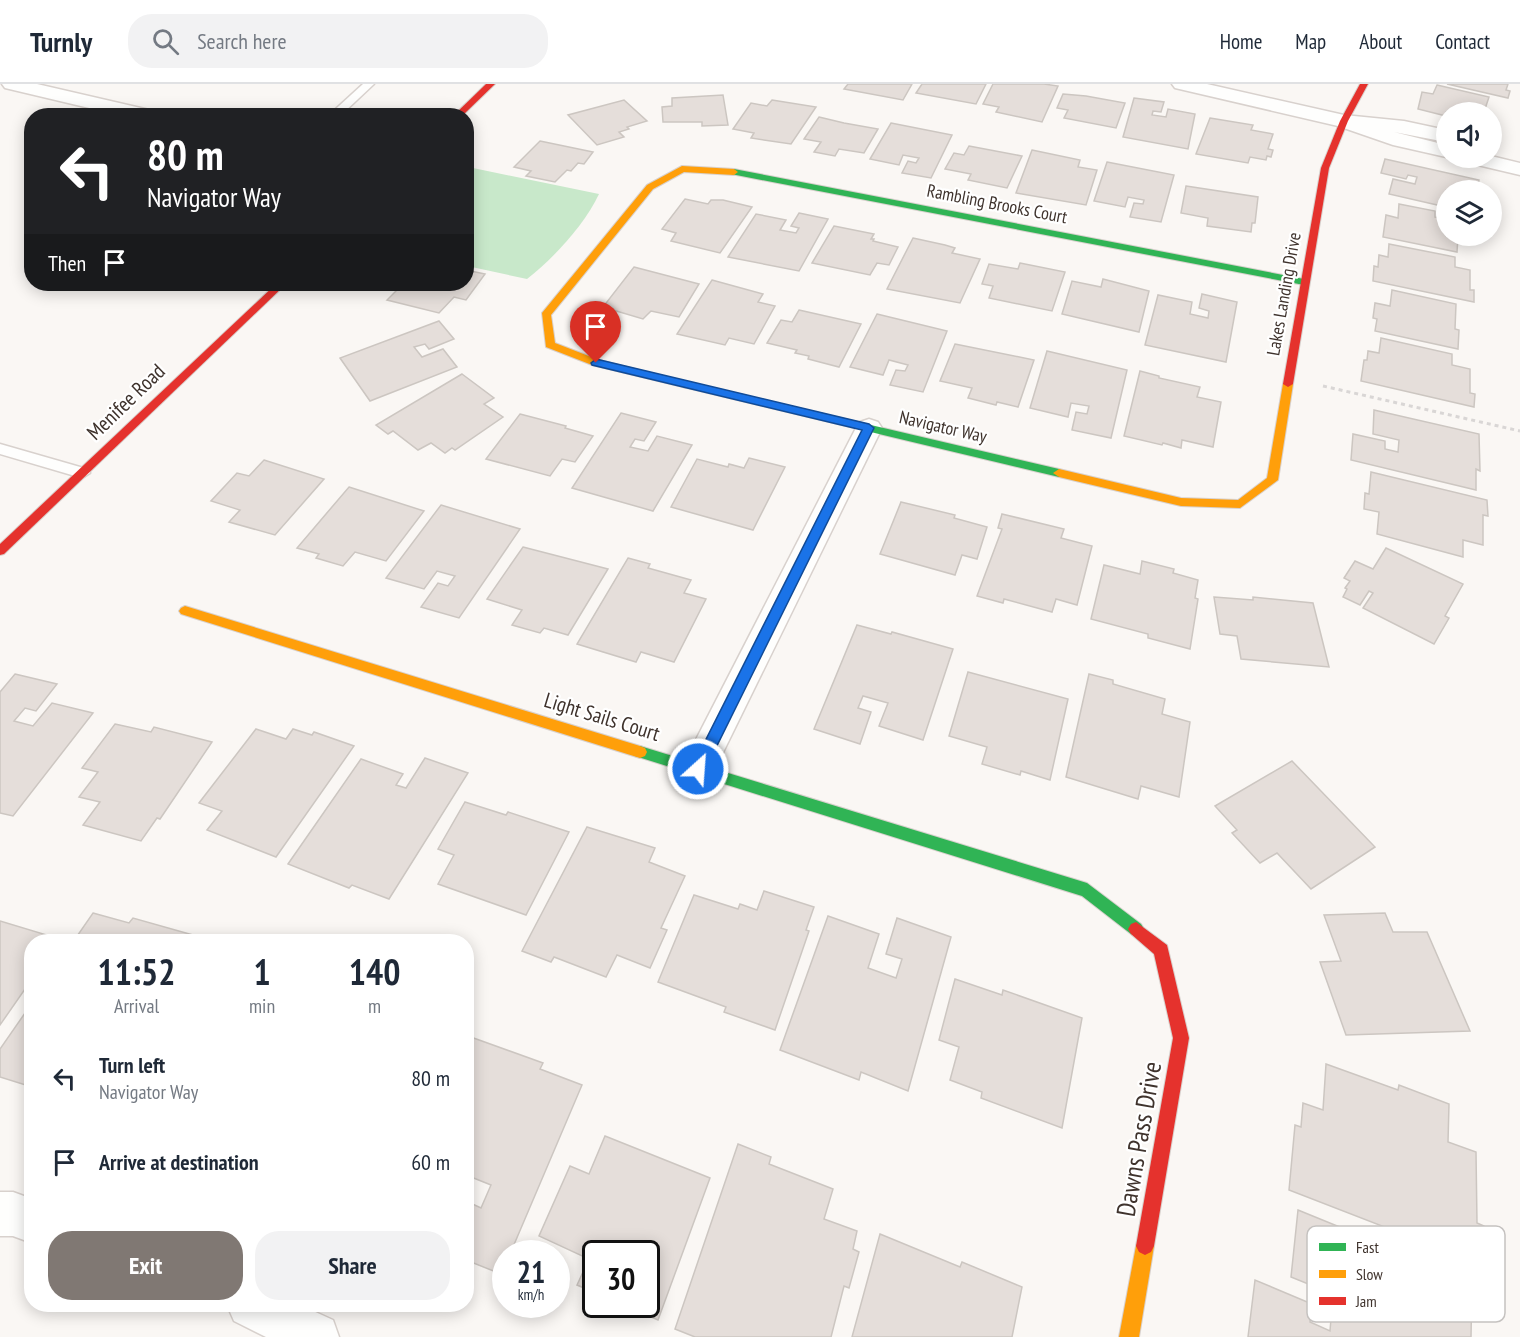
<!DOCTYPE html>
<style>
body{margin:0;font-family:"PT Sans Narrow",sans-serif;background:#f2f2f3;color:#1f2937;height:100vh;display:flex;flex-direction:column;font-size:22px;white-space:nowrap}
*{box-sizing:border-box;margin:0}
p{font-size:20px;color:#747a83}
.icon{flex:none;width:33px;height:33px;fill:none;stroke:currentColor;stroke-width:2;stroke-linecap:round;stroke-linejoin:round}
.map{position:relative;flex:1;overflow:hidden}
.panel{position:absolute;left:24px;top:850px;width:450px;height:378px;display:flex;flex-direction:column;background:#fff;border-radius:24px;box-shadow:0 3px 15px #0003}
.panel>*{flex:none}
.guide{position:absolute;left:24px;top:24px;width:450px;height:183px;border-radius:24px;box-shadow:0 3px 15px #0003;background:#202124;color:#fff;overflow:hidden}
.tools{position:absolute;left:1436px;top:18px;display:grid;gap:12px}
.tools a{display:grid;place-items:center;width:66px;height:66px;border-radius:50%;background:#fff;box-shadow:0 3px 15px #0003;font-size:30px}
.speed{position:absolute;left:492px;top:1156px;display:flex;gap:12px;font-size:30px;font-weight:700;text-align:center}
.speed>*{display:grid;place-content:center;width:78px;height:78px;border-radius:50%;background:#fff;box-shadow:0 3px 15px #0003;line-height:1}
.speed small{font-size:15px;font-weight:400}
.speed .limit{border:3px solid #111;border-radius:9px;background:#fff;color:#111}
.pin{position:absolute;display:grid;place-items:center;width:51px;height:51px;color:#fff;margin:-62px -26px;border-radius:50% 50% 50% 0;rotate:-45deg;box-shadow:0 0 6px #0007}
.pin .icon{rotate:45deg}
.me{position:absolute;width:66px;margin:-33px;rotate:26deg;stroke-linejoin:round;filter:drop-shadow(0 0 4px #0008)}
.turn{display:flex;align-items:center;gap:21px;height:126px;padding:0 24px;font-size:27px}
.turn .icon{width:78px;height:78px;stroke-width:2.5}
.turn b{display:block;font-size:42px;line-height:51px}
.then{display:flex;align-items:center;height:57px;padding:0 24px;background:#0003;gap:12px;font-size:22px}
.eta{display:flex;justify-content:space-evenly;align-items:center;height:102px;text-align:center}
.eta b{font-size:36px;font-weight:800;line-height:42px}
.action{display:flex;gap:12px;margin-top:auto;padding:12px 24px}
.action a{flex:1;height:69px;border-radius:24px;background:#807873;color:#fff;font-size:24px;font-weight:800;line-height:69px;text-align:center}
.action a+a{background:#f2f2f3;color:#1f2937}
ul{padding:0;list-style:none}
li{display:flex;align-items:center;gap:18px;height:84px;padding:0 24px}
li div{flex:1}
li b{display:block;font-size:22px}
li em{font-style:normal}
header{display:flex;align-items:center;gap:36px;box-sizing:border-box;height:84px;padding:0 30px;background:#fff;border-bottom:2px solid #e0e1e3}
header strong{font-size:28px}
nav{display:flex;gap:33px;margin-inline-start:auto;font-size:21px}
.search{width:420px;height:54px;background:#f2f2f3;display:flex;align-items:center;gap:15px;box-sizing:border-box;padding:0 21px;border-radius:24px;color:#747a83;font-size:22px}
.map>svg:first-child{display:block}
</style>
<header>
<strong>Turnly</strong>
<div class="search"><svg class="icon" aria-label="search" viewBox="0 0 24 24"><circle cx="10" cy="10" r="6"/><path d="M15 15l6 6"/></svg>Search here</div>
<nav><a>Home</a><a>Map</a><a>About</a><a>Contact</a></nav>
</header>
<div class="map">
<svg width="1520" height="1253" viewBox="0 0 1520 1253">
<rect width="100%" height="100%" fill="#faf7f4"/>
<path fill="#c8e8ca" d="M473,84l126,26c-14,30 -46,65 -72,85l-60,-13v-91z"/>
<g fill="#e5deda" stroke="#ccc6c1" stroke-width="1.5">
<polygon points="848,0 912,0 903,16 844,5"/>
<polygon points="922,0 986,0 976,20 916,9"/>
<polygon points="993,0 1044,0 1058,2 1042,38 996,28 999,23 983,20"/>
<polygon points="1447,0 1508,0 1506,6 1510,7 1508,14"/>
<polygon points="1437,1 1489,13 1484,28 1485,28 1446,28 1446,32 1418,25 1422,8 1433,10"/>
<polygon points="1063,10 1086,12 1125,19 1116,44 1064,34 1068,26 1057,24"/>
<polygon points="723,11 728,41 702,42 702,38 663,38 662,23 672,22 672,14"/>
<polygon points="1134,14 1164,18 1161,28 1153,27 1152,31 1166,33 1168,25 1195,30 1188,65 1123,53"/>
<polygon points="624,16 647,37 627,43 629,45 619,48 624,53 597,61 568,31"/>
<polygon points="772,16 816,23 791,60 751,54 754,49 733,45 751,19 767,22"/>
<polygon points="819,33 844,39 878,45 864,69 839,65 835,72 814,68 821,58 804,55"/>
<polygon points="1210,34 1253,41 1251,46 1273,50 1268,65 1273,66 1271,73 1267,72 1266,76 1250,73 1248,79 1196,70"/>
<polygon points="891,39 952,51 931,94 902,89 908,77 916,79 919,74 903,71 899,81 870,75"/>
<polygon points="540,57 593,68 584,80 578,79 571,87 567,86 555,98 526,92 531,87 514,83"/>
<polygon points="969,62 1022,72 1007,104 968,96 971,90 945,85 954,69 964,71"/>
<polygon points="1032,66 1080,76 1078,83 1097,86 1086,121 1016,109"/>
<polygon points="1385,75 1479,96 1477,106 1446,106 1446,123 1389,110 1393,95 1415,100 1417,93 1408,91 1406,95 1381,89"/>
<polygon points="1107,78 1174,91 1161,138 1130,133 1134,119 1143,120 1144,116 1128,113 1125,123 1094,117"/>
<polygon points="1186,102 1258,113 1255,139 1252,139 1251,148 1207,142 1208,134 1181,129"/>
<polygon points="685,115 708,120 711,116 723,116 752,123 720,169 671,157 676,149 662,145"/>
<polygon points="1399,120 1435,127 1435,133 1446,135 1446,152 1458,152 1457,168 1383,153 1386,131 1398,134"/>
<polygon points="799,129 828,135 799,187 728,173 756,130 786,136 780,146 796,149 799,144 791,142"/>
<polygon points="834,142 874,150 871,155 874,155 873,157 898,163 889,181 877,179 870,191 812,179"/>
<polygon points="913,154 945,161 955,164 952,169 980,175 960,219 887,205"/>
<polygon points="1389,160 1455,173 1455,183 1470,186 1470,206 1474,206 1474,218 1373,197 1374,182 1378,183 1379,171 1388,173"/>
<polygon points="1020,179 1065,188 1052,227 989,214 993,202 982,200 989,180 1018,185"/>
<polygon points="634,183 699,200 679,233 651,227 643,235 603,223"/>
<polygon points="466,186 485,190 466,216 454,213 439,229 387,216 403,200 466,200"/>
<polygon points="1103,195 1149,207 1139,248 1062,230 1072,197 1101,203"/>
<polygon points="712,196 763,210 758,218 775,222 754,260 729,254 725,261 677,250"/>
<polygon points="1392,206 1456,220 1455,245 1459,246 1458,265 1375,247 1377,235 1373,234 1375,219 1390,222"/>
<polygon points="1202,210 1237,218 1226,278 1145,261 1158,211 1192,218 1190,230 1208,234 1209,227 1199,224"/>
<polygon points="799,226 861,240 839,283 808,275 809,272 795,269 797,266 767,259 781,236 792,238"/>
<polygon points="877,230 947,247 923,308 890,301 896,286 905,287 908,281 889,276 883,291 850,283"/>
<polygon points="439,237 454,255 429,265 425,260 414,263 422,273 443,265 457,283 370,317 340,274"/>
<polygon points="1381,254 1452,270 1452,281 1470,285 1470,309 1475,310 1474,323 1361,297 1364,276 1367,276 1368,267 1379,269"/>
<polygon points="955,260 1034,276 1018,323 997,318 996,321 968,314 972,304 940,297"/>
<polygon points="1047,267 1127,286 1111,354 1072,346 1076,328 1087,330 1089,322 1071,319 1068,333 1030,324"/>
<polygon points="1140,287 1159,292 1159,294 1200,303 1197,313 1221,318 1213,363 1182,356 1181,364 1163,359 1162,361 1124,352"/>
<polygon points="462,290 494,314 484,320 503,333 455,366 452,364 445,369 431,359 418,366 393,347 388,350 376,341"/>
<polygon points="1374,326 1479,350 1480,387 1476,385 1476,406 1351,376 1353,350 1385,357 1385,365 1398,368 1399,356 1373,350"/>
<polygon points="621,329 656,338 644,357 635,355 630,363 648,367 657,352 692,361 653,427 572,404"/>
<polygon points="520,330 566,342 565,344 593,352 575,378 562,375 550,392 486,375"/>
<polygon points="749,374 785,383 753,446 671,423 697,375 728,383 729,380 744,384"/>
<polygon points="264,376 324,395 275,451 229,438 240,426 211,417 237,389 249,392"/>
<polygon points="1371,388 1487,416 1488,432 1483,431 1483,461 1463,456 1463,473 1377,450 1379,428 1364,425 1365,409 1369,410"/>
<polygon points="349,403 424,427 386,477 355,468 343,482 316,474 319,470 297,464"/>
<polygon points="901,418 955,431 954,434 987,443 977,475 962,471 955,491 880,470"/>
<polygon points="441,421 520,445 459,534 421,523 438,499 448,502 455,492 437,487 424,505 386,494"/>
<polygon points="1002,430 1064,445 1061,454 1092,462 1077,521 1056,515 1052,528 1004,515 1003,519 977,512 1002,445 998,444"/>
<polygon points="523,463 608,485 568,551 544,544 540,549 512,541 522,526 487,515"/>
<polygon points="1386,464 1463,500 1445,532 1449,534 1434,560 1363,524 1373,509 1369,507 1360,521 1343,513 1347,505 1345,504 1350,497 1344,494 1355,477 1373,485"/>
<polygon points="628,474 650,480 648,484 691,496 684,509 706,515 674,578 641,568 636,578 577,560"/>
<polygon points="1142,477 1174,485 1173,489 1198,496 1195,514 1198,515 1190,565 1148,554 1148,550 1091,535 1104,481 1140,490"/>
<polygon points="1214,513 1253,516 1253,513 1313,519 1329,583 1241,575 1237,552 1220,550"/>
<polygon points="857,541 891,550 892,548 953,565 923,656 879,642 888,619 863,612 858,624 871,628 860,660 814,645"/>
<polygon points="968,588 1068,615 1050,696 1021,687 1020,691 982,680 987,663 949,652"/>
<polygon points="15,590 57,600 36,627 25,624 14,637 33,642 52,619 93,629 13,732 0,729 0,608"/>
<polygon points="1089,590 1113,596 1113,600 1165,615 1162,630 1190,638 1179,713 1141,702 1138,715 1066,693"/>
<polygon points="115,640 151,648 154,643 212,658 160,735 157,734 141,757 83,741 100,718 79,713 98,688 82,684"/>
<polygon points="256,645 286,655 293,645 312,651 314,648 354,662 276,773 207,746 222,727 199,719"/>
<polygon points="425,674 468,689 389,815 352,801 349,804 288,780 361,675 403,690 396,701 406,704"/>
<polygon points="1292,677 1375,763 1311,805 1277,769 1260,779 1232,749 1237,746 1215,722"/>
<polygon points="465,718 506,731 508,728 569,748 526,831 438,800 454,771 438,765"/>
<polygon points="587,743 655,764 649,778 685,792 661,844 667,846 650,884 617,871 606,893 554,873 551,878 522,867"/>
<polygon points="764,807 814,823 806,846 809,847 775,946 724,928 726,923 658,898 694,811 738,825 740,820 757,826"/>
<polygon points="93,829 129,839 133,834 200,853 197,858 73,858"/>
<polygon points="1385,829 1393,848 1427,848 1470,947 1346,951 1320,878 1341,877 1324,831"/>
<polygon points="828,832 879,850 868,884 896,894 902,875 886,870 897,834 951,853 908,1007 861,988 859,996 780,966"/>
<polygon points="0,837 60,855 57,858 32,858 32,895 0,941"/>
<polygon points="955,895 1002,911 1003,906 1082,934 1062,1044 981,1014 982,1008 950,996 959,963 939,956"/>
<polygon points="32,919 32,1003 0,993 0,965"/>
<polygon points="468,952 543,979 540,985 582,1001 510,1170 506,1170 506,1181 501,1190 466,1176 466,1117 481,1124 491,1101 466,1091"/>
<polygon points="1326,980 1398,1006 1399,1001 1449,1020 1448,1058 1476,1068 1477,1139 1484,1142 1485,1182 1289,1106 1295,1041 1301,1043 1303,1019 1323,1026"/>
<polygon points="605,1052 710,1094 658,1236 624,1221 646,1221 646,1170 596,1170 596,1209 577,1201 589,1175 539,1152 570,1082 589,1090"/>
<polygon points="738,1060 771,1073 769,1080 833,1105 824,1135 857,1147 853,1165 859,1168 849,1204 844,1202 831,1253 695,1253 675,1245"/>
<polygon points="1298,1126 1472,1197 1471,1253 1248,1253 1255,1196 1312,1220 1310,1238 1330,1247 1333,1210 1291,1193"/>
<polygon points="880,1150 960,1183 962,1178 1022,1203 1012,1253 852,1253"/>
</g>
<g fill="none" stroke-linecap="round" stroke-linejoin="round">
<g stroke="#d8d1cd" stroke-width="3">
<g id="lane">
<polygon points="363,0 374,0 340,32 328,32"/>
<polygon points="0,360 87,385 90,389 82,394 0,370"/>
</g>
</g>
<g stroke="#d8d1cd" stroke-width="3">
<g id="street">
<polygon points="2,0 37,0 158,28 161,32 123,32 5,4"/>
<polygon points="1172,0 1207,0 1344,31 1404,37 1446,46 1446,58 1394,48 1446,61 1446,73 1393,61 1338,42 1175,4"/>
<polygon points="1491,72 1520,79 1520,91 1465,78 1462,74"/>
<polygon points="869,335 878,338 882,344 710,695 698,700 686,695 681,685 686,675 856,344 860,338"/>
<polygon points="0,1108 13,1108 32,1115 32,1159 13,1152 0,1152"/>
<polygon points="227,1221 300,1221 333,1236 339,1253 266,1253 234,1237"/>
</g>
</g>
<g stroke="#d8d1cd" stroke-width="2">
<g id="fast">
<polygon points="734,85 1304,195 1309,198 1304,201 731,90 731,86"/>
<polygon points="687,298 1059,385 1065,389 1059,393 683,303 682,301"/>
<polygon points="640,662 1087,799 1141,840 1144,845 1141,850 1136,852 1131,850 1082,812 635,672 633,668 635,664"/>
</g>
</g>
<g stroke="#d8d1cd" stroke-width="2">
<g id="slow">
<polygon points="682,82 734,85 738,88 734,91 684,88 653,105 551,231 555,259 599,276 691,299 691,303 687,304 592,281 546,263 542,229 647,101"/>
<polygon points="1288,297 1293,300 1278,396 1240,424 1181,422 1059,393 1053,389 1059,385 1181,414 1238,416 1267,394 1283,300"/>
<polygon points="185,522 640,662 645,664 647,668 645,672 640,674 181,530 179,527 181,524"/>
<polygon points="1145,1153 1151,1156 1154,1162 1139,1253 1119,1253 1136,1162 1139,1156"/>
</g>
</g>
<g stroke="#d8d1cd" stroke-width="2">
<g id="jam">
<polygon points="486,0 495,0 462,32 453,32"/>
<polygon points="1360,0 1368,0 1348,37 1329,84 1293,300 1288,303 1283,300 1321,84 1340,37"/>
<polygon points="276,200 286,200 4,470 0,471 0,460"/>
<polygon points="1136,838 1167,861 1189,954 1154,1162 1151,1168 1145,1171 1139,1168 1136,1162 1173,954 1154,870 1131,850 1128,845 1131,840"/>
</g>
</g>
<polyline stroke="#d9d6d5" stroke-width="3" stroke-dasharray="4 4" stroke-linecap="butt" points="1323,302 1520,347"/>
<use href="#lane" fill="#fefefd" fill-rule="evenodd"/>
<use href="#street" fill="#fefefd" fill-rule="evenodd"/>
<use href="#fast" fill="#30b455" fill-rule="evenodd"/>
<use href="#slow" fill="#ff9f0a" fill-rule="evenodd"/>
<use href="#jam" fill="#e5322d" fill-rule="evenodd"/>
</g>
<polygon fill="#1a73e8" stroke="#114b97" stroke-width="1.5" points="596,275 869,340 874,344 703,690 693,690 691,685 862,346 592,281 591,279"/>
<g text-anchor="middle" stroke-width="4.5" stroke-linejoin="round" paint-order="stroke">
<g font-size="18" fill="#3f332d" stroke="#fff">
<text transform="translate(997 120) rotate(11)" y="6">Rambling Brooks Court</text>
<text transform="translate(1284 210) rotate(-80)" y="6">Lakes Landing Drive</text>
<text transform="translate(943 343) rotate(13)" y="6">Navigator Way</text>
</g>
<g font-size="21" fill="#3f332d" stroke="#fff">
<text transform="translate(126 318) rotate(-44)" y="7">Menifee Road</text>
<text transform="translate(602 633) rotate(17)" y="7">Light Sails Court</text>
</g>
<g font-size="26" fill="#3f332d" stroke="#fff">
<text transform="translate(1139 1055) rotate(-80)" y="9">Dawns Pass Drive</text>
</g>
</g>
<rect x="1307" y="1142" width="198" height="96" rx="9" fill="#fff" stroke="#c5c2c0" stroke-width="1.5"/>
<rect x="1319" y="1159" width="27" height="8" fill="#30b455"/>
<rect x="1319" y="1186" width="27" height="8" fill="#ff9f0a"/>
<rect x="1319" y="1213" width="27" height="8" fill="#e5322d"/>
<g font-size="16" fill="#3f332d">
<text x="1356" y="1169">Fast</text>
<text x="1356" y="1196">Slow</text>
<text x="1356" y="1223">Jam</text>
</g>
</svg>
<div class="tools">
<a><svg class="icon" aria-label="sound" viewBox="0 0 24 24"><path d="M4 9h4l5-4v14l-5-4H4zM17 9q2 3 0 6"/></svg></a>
<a><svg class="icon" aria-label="layers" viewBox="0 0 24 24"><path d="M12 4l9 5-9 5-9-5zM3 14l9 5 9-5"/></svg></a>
</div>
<div class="speed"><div>21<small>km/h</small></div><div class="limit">30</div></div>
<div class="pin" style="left:596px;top:279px;background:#d93025"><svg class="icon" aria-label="arrive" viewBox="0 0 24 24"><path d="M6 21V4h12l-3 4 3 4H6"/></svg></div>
<svg class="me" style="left:698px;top:685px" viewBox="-20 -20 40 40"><circle r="17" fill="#1a73e8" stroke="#fff" stroke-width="3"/><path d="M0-11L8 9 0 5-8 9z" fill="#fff"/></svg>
<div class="guide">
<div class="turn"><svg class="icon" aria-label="left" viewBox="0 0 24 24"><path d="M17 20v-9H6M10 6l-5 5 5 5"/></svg><div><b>80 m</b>Navigator Way</div></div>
<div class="then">Then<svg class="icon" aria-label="arrive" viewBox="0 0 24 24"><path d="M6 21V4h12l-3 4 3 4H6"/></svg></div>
</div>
<section class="panel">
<div class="eta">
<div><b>11:52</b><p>Arrival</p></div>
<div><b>1</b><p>min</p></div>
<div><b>140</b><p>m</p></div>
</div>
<ul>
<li><svg class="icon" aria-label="left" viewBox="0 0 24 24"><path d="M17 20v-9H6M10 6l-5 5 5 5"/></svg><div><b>Turn left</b><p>Navigator Way</p></div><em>80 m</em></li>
<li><svg class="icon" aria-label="arrive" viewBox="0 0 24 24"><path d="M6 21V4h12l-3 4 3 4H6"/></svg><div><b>Arrive at destination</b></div><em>60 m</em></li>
</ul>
<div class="action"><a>Exit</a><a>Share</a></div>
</section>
</div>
